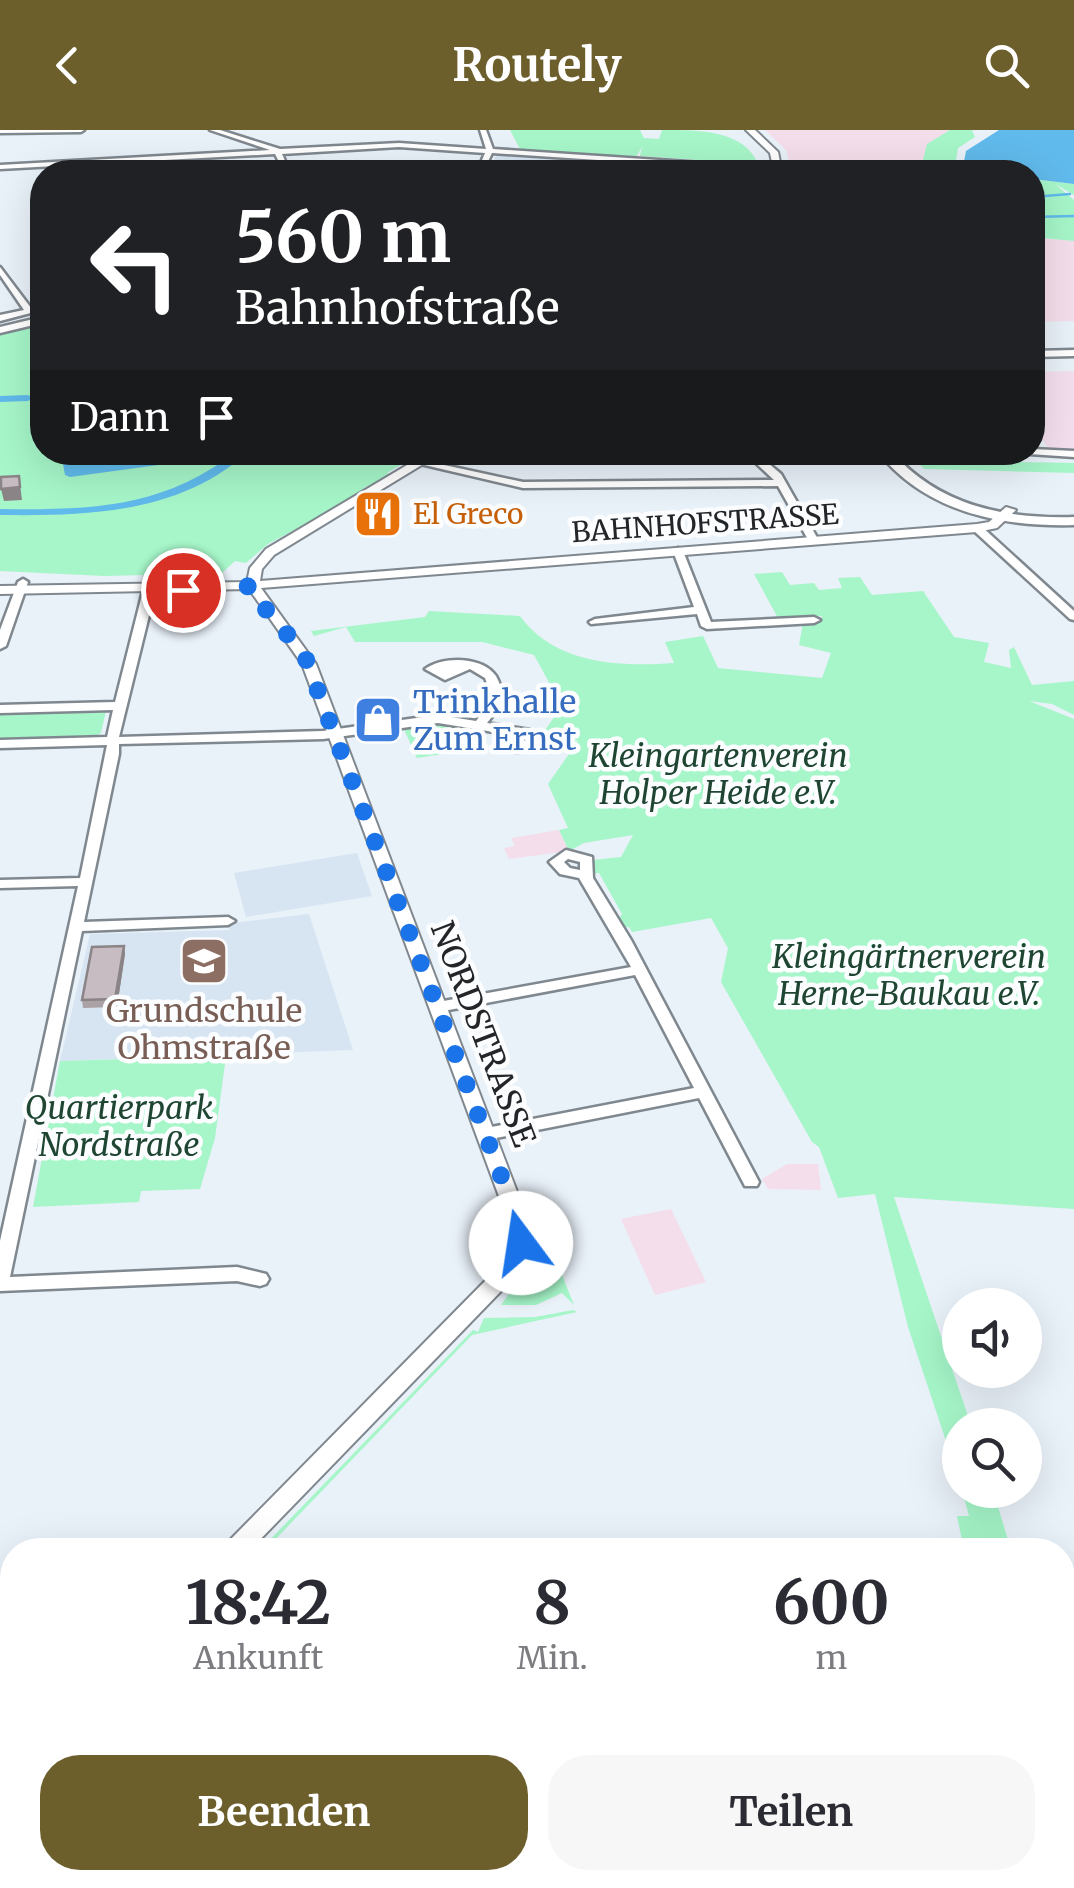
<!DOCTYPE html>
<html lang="de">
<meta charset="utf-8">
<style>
body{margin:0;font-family:Merriweather,serif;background:#f7f7f7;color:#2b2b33;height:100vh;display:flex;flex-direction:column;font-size:38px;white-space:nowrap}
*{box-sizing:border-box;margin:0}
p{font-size:32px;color:#7c7c81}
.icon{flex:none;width:55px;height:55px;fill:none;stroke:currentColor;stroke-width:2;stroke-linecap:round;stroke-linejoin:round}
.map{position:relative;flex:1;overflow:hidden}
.sheet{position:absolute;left:0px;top:1408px;width:1075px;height:352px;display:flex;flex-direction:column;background:#fff;border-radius:40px 40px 0 0;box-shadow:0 10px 40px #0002}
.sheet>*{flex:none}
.hud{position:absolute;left:30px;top:30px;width:1015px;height:305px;border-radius:40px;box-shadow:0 10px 40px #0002;background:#202124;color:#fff;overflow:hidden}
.tools{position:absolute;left:942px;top:1158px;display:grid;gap:20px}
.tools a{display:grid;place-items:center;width:100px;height:100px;border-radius:50%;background:#fff;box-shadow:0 10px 40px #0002;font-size:50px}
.pin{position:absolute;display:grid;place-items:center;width:85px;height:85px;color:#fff;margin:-42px;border:5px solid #fff;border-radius:50%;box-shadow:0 2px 10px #0007}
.me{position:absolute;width:110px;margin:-55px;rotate:346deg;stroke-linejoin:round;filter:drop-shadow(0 0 8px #0008)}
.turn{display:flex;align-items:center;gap:35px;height:210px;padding:0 40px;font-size:45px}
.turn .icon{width:130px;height:130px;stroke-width:2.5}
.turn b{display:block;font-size:70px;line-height:85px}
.then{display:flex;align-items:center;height:95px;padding:0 40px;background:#0003;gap:20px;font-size:38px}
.eta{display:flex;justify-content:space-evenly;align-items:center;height:170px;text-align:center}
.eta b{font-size:60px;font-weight:700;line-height:70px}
.cta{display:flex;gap:20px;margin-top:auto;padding:20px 40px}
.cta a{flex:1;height:115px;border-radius:40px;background:#6d5f2c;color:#fff;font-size:40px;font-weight:700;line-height:115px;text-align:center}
.cta a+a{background:#f7f7f7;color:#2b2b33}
header{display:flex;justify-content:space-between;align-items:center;height:130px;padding:0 40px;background:#6d5f2c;color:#fff;font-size:45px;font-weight:700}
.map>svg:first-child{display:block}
</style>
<header><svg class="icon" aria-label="back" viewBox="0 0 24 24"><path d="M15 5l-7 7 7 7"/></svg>Routely<svg class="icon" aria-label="search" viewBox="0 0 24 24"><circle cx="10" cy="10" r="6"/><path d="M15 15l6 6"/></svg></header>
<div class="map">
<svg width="1074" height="1758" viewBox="0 0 1074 1758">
<rect width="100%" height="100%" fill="#e9f1f9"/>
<polygon fill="#f4dfee" points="1074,241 1074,320 1049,319 1033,296 1033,242"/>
<g fill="#f5deeb">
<polygon points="765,0 950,0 927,15 920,42 792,42 786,20"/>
<polygon points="1032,107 1074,111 1074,191 1033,192"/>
<polygon points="559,700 569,721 509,729 504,718 515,716 511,708"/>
<polygon points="787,1034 818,1034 821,1060 768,1059 762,1049"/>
<polygon points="671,1079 706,1152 655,1165 621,1089"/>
</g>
<g fill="#d7e5f3">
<polygon points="497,24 559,28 548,42 489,42"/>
<polygon points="357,723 372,766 246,787 234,743"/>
<polygon points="309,784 353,920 60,931 90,804 230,800 225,794"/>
</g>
<g fill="#a6f6c9">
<path d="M510,0h130l4,8 15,1 3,-9c37,0 82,0 96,34l-118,-8 2,-9 -6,10 -116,-8z"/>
<polygon points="950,0 972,0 975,7 958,18 954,42 920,42 927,14"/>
<polygon points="1032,49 1074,54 1074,65 1055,54 1074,70 1074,111 1033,107"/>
<polygon points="42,193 42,322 420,323 387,343 393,346 363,358 369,360 268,414 246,433 235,431 222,443 104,446 0,441 0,201"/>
<polygon points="915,330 1074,333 1074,343 924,339"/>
<path d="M782,442l8,13 24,-2 5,7 23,-2 -4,-10 22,-1 12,18 51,-4 31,46 35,6 -5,19 27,6 -2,-18 5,-3 18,38 42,-4v34l-22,-11 -23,-3 45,18v490l-180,-12 77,228h-11v58l-52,-156 -33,-133 -37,4 -19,-51 -7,-5 -91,-160 7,-34 -17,-30 -79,14 -3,-5 -10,1 -3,-6 6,-8 -23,-41 -8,1 1,-14 29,-3 12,-22 -49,8 -15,8 -10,-21 9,-2 -20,-44 30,-43 -35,-8 19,-27 -28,-51 -52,-13h-127l-9,-15 -32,9 -3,-5 114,-14 4,-6 91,5c35,48 98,51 154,47l-9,-21 38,-6 15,32 104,10 9,-25 -32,-8 4,-22 18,-1 1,-6 -44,2 -24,-44z"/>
<polygon points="106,581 101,603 95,606 0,609 0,584"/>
<polygon points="431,593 465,596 443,624 417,628 403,597"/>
<polygon points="226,926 215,1008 200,1059 141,1061 139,1072 33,1077 60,931"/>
<polygon points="552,1120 574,1175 562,1163 536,1175 501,1175 538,1123"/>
<polygon points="573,1180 577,1182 472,1205 265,1420 260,1420 473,1200 478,1202 484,1188 535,1187"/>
<polygon points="962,1360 993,1360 1011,1420 964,1420 957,1386 969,1386"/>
</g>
<g fill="#60baeb">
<polygon points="999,0 1074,0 1074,54 1033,49 1032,42 962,42 966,21"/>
<polygon points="61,323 61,322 189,323 173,333 70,347 65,345"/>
</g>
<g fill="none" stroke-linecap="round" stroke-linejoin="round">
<g stroke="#60baeb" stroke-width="2.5">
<polyline points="1032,67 1070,64"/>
<polyline points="1032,87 1074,86"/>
</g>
<g fill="#60baeb" fill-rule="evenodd">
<polygon points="42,224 42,238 38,235 38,227"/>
<polygon points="0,266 28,265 33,268 28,271 0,272"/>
<path d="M236,322h12c-69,62 -161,64 -248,63v-6c90,1 161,0 236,-57z"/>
</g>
<g stroke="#80888f" stroke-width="5">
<g id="minor">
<polygon points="0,0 84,0 81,2 0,3"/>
<polygon points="210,0 220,0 280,19 399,13 486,19 480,0 486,0 493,19 779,38 783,40 779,42 492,23 483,42 477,42 485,23 399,17 282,24 290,42 284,42 275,24 0,39 0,35 270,20"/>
<polygon points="0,137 31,178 42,175 42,180 0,191 0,185 24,180 0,145"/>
<polygon points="1074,220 1074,226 1032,227 1032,221"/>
<polygon points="1032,319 1074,321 1074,327 1029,324 1027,322 1032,322"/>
<polygon points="744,322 755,322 781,344 819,411 818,413 810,413 778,356 523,358 416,333 421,330 523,352 774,350"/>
<polygon points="973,396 981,396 1074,481 1074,490 1070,489 973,400"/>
<polygon points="678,418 683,421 711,492 814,487 820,490 814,493 707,499 701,496 697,484 591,494 589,492 595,489 694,477 673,421"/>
<polygon points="23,449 28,452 6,516 0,519 0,500 18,452"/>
<path d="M149,458l6,3 -36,146 204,-6 115,-16 38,6 17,-21 -8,-22 -15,-9 -25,11 -20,-11c18,-13 57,-13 71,7 4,7 6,16 9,24l-18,23 43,7 10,11c-8,7 -25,17 -34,6 -4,-4 -4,-10 -6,-14l-62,-10 -115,16 -204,5v10l-35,168 144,-5 7,4 -7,4 -146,6 -72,346 227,-10 29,7 3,5 -3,5 -6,2 -23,-5 -237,10v-50l78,-355 -78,2v-8l80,-2 27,-133 -107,3v-8l107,-3 6,-27 -113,3v-8l115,-3 28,-111zM513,605l9,1 4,4 -9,3z"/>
<path d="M566,720l26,7 1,21 38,62 128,242 -2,4h-12l-46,-88 -213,42 -6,-2 -2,-4 2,-4 6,-2 208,-40 -59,-113 -197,37 -7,-5 7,-5 193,-35 -52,-89 -19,-4 -11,-12zM568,729l12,3v8l-10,-2 -6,-6z"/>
</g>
</g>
<g stroke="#80888f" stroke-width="4">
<g id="tertiary">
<polygon points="746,0 755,0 778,22 782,42 774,42 770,23"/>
<path d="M429,322h14l-169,103 -12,14 -2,12 717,-57 12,-2 17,-15 10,3 -19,18 -20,4 -716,56 55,76 211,554c5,28 -5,48 -22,69l-255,263h-27l4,-7 263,-267 17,-27v-31l-205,-554 -53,-75 -249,5v-8l247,-4 3,-14 16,-19z"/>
<polygon points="12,1592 12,1619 0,1625 0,1598"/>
</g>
</g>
<g stroke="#80888f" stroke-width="5">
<g id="secondary">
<polygon points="42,187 42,193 0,203 0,197"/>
<path d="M878,322h14c47,54 113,67 182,65v8c-74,2 -148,-13 -196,-73z"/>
</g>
</g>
<use href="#minor" fill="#fff" fill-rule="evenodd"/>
<use href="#tertiary" fill="#fff" fill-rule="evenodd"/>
<use href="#secondary" fill="#fff" fill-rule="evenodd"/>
</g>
<polygon fill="#aba2a6" points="124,816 125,824 117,877 83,878 82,870"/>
<g fill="#8b8487">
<polygon points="19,346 22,370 4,371 1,359"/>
<polygon points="124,816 125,824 117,877 115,869"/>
</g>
<g fill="#c7bcc1" stroke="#8b8487" stroke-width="2.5">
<polygon points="19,346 20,357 1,359 1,347"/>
<polygon points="124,816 115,869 82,870 92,817"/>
</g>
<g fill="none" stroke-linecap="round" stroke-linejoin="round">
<polyline stroke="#1a73e8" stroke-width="18" stroke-dasharray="0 32.4" points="183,460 253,456 263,476 304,524 517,1088 521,1113"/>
</g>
<defs>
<g id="restaurant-square" transform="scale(2.5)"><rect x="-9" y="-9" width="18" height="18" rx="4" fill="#e8710a" stroke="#fcfdff"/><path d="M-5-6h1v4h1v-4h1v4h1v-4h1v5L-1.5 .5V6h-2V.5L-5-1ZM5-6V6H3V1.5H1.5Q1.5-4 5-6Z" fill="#fff"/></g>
<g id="shop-square" transform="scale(2.5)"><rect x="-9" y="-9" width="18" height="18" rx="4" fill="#3f7fe0" stroke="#fcfdff"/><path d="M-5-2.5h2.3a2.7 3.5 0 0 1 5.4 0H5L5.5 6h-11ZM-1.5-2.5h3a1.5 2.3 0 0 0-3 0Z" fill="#fff"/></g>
<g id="school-square" transform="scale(2.5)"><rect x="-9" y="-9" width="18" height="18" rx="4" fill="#8d6e63" stroke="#fcfdff"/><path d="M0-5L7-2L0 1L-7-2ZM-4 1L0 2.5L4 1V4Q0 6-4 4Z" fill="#fff"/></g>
</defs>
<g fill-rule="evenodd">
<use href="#restaurant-square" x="378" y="384"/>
<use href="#shop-square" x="378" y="590"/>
<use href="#school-square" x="204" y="831"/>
</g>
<g text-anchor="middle" stroke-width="9" stroke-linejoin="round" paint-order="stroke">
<g font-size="28" fill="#c56008" stroke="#fcfdff" text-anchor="start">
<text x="413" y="394">El Greco</text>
</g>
<g font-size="28" fill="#232629" stroke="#fcfdff">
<text transform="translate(705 393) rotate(-4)" y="10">BAHNHOFSTRASSE</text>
</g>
<g font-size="32" fill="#366cbe" stroke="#fcfdff" text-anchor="start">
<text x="413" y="583">Trinkhalle<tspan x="413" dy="37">Zum Ernst</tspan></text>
</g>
<g font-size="32" font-style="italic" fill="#1f4632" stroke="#fcfdff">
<text x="718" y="637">Kleingartenverein<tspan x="718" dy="37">Holper Heide e.V.</tspan></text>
<text x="909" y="838">Kleingärtnerverein<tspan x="909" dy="37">Herne-Baukau e.V.</tspan></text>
<text x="119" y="989">Quartierpark<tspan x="119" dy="37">Nordstraße</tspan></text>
</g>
<g font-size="32" fill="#785e54" stroke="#fcfdff">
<text x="204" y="892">Grundschule<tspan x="204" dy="37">Ohmstraße</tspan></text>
</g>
<g font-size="32" fill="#232629" stroke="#fcfdff">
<text transform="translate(483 904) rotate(69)" y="11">NORDSTRASSE</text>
</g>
</g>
</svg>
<div class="tools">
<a><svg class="icon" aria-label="sound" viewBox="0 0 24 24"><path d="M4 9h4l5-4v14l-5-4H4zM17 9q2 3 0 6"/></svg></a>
<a><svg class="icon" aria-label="search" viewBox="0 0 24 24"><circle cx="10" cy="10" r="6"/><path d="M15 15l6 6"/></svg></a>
</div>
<div class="pin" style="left:183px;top:460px;background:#d93025"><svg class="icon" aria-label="arrive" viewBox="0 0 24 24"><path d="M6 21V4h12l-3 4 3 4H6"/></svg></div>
<svg class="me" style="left:521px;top:1113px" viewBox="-20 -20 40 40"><circle r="19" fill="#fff"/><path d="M0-13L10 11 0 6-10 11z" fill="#1a73e8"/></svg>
<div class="hud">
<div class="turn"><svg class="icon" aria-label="left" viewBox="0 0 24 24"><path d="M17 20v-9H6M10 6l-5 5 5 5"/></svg><div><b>560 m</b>Bahnhofstraße</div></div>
<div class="then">Dann<svg class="icon" aria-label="arrive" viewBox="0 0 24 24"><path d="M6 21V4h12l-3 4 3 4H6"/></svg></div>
</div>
<section class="sheet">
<div class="eta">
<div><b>18:42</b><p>Ankunft</p></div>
<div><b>8</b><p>Min.</p></div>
<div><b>600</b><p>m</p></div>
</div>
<div class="cta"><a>Beenden</a><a>Teilen</a></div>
</section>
</div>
